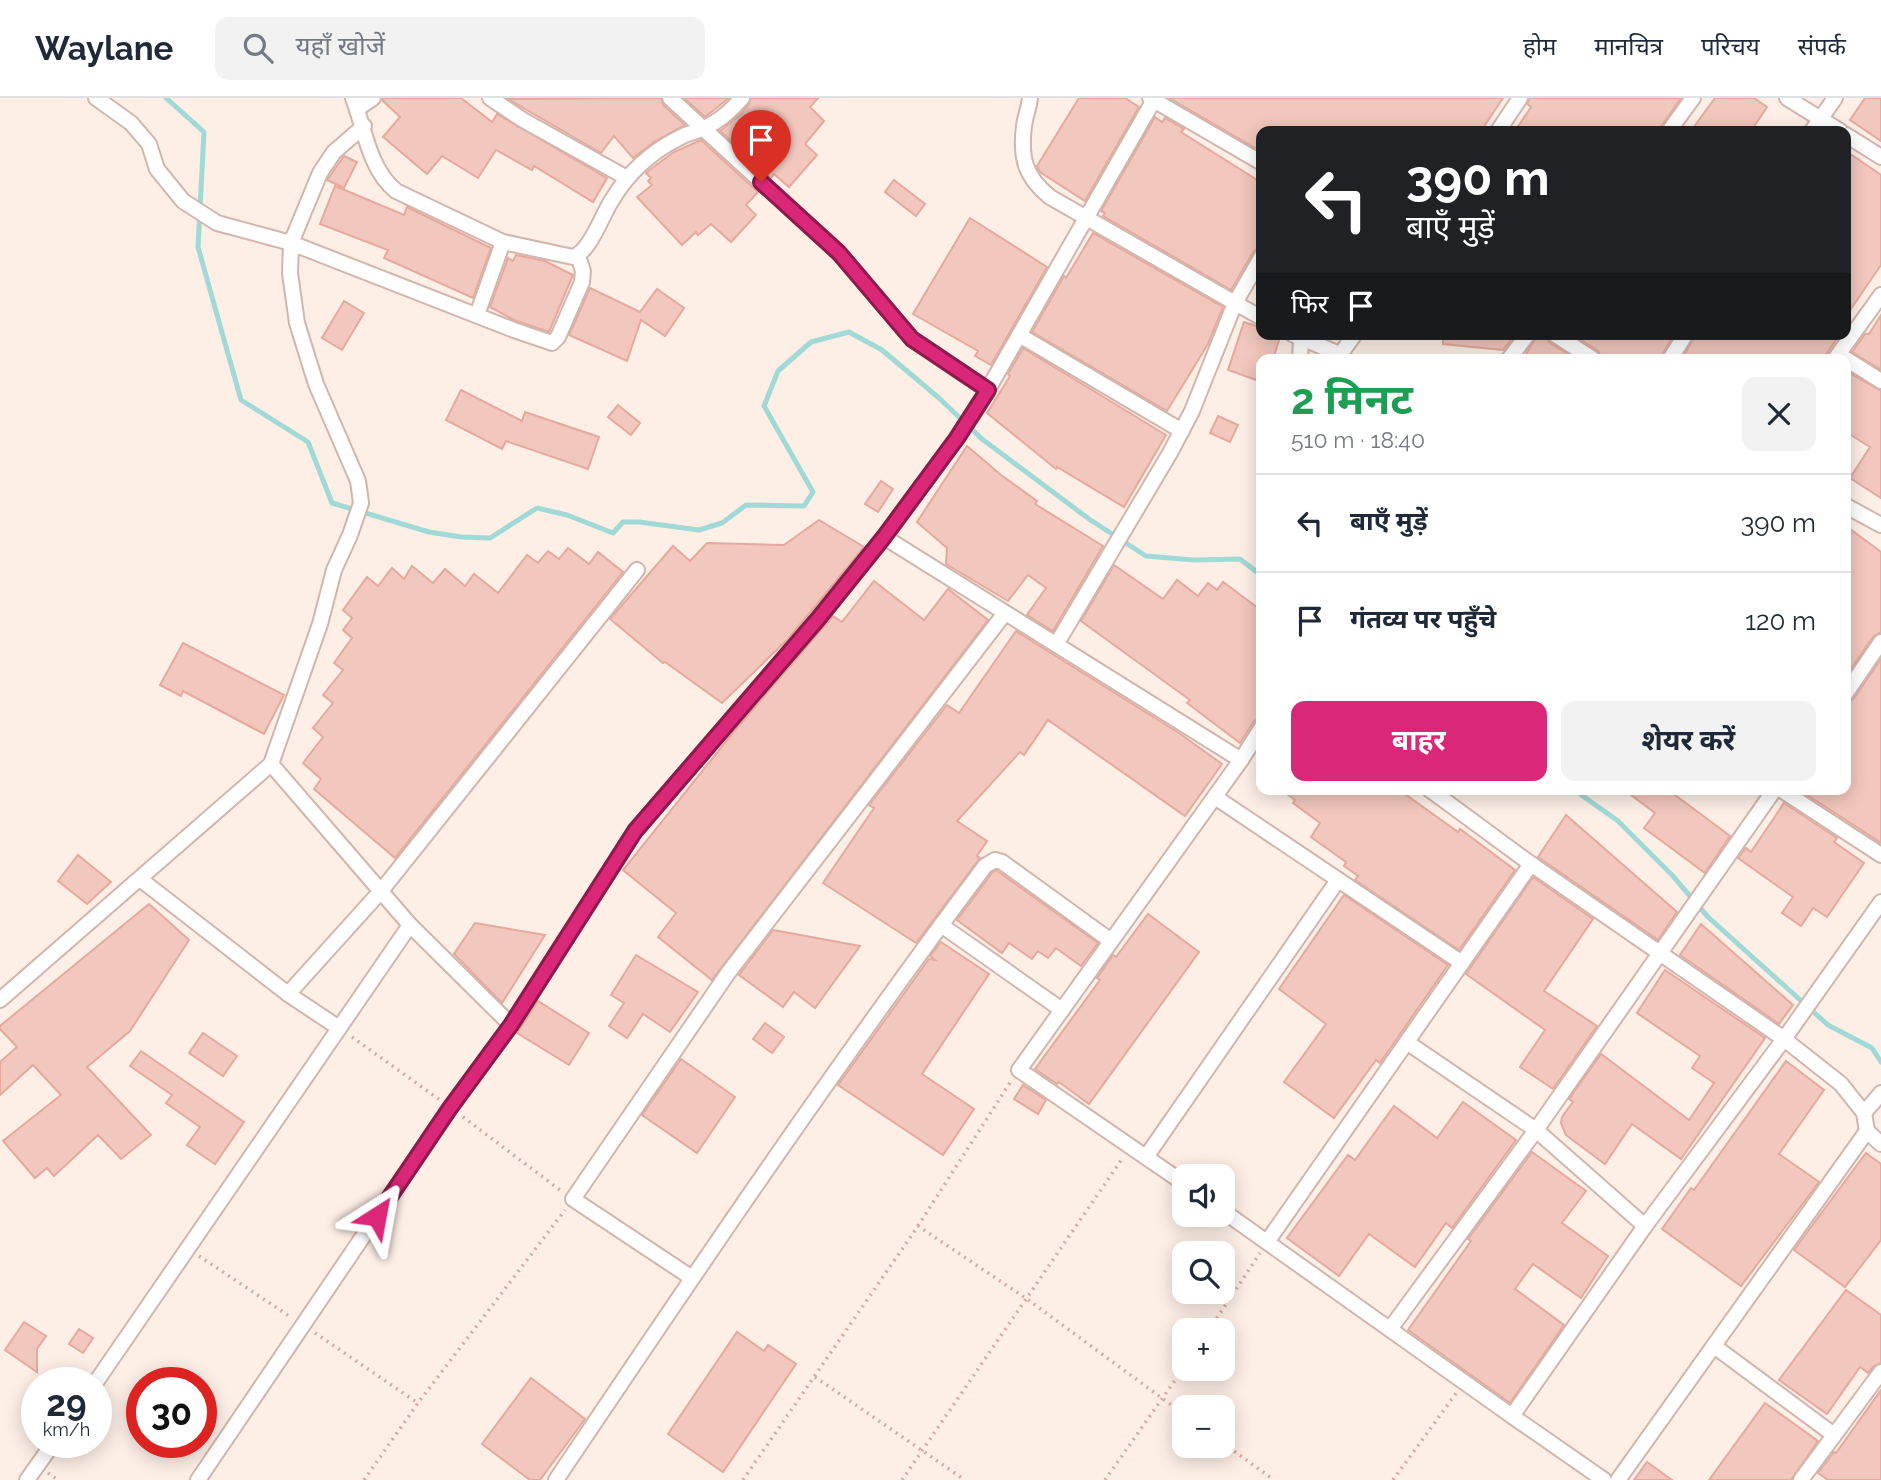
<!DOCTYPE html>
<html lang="hi">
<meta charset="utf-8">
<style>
body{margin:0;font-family:Raleway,"Noto Sans Devanagari",sans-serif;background:#f2f2f3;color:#1f2937;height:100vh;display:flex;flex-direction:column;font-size:26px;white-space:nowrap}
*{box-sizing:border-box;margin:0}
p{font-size:23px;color:#747a83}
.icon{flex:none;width:38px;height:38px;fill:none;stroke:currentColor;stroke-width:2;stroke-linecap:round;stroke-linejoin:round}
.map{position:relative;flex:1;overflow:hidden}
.sheet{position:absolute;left:1256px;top:256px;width:595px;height:441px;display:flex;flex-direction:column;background:#fff;border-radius:14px;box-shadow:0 4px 18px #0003}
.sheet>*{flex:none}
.top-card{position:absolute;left:1256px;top:28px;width:595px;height:214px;border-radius:14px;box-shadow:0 4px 18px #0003;background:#202124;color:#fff;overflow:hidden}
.tools{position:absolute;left:1172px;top:1066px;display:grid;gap:14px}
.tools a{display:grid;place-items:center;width:63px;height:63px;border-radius:14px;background:#fff;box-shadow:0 4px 18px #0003;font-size:35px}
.speed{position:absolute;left:21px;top:1269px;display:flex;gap:14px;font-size:35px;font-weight:700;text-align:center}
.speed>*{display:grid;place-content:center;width:91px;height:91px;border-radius:50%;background:#fff;box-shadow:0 4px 18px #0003;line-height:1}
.speed small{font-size:18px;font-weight:400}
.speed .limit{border:10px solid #d22;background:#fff;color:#111}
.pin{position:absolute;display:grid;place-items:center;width:60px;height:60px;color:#fff;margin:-72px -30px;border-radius:50% 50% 50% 0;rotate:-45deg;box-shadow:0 0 7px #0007}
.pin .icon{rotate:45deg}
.me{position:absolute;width:77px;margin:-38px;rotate:34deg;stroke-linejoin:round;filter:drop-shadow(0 0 5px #0008)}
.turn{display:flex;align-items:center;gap:24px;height:147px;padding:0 35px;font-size:32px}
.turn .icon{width:91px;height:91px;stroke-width:2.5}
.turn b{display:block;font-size:49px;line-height:60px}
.then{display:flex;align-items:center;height:66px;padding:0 35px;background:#0003;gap:14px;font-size:26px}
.round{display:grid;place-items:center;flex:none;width:74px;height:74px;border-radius:14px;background:#f2f2f3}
.summary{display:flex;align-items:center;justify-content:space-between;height:119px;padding:0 35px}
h1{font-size:42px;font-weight:700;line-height:52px;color:#1e9e55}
.primary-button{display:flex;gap:14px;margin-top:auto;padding:14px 35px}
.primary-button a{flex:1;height:80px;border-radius:14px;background:#db2777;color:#fff;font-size:28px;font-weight:700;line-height:80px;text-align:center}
.primary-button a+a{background:#f2f2f3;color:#1f2937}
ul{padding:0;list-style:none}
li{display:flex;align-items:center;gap:21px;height:98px;padding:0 35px;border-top:2px solid #e0e1e3}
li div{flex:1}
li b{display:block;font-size:26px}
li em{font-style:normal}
header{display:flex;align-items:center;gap:42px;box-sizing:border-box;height:98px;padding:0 35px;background:#fff;border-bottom:2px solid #e0e1e3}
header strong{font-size:33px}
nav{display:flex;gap:38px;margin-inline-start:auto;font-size:24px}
.search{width:490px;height:63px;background:#f2f2f3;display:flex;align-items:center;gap:18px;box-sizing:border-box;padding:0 24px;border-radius:14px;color:#747a83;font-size:26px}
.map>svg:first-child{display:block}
</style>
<header>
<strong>Waylane</strong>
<div class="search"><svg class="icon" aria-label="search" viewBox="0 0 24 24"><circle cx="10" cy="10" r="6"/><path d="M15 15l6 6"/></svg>यहाँ खोजें</div>
<nav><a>होम</a><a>मानचित्र</a><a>परिचय</a><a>संपर्क</a></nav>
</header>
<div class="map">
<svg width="1881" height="1382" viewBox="0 0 1881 1382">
<rect width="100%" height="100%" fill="#fdefe6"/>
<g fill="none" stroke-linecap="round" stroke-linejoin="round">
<g stroke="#a0d9d5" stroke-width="5">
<polyline points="166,0 204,34 198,149 241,302 308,344 332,405 429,434 461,439 490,440 537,410 567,417 613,435 623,424 639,424 699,432 722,425 746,407 804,408 813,394 764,308 778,273 811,244 849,234 882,252 939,300 982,341 1089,421 1146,458 1194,462 1240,461 1262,478"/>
<polyline points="1573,691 1618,723 1672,777 1708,819 1828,927 1872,950 1881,964"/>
</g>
</g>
<g fill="#f2c7bd" stroke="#e5a99d" stroke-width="2">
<polygon points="383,0 461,0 492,24 497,16 607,80 593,104 534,68 532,72 496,52 478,80 442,58 427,76 383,39 400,19 382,2"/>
<polygon points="661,0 663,7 685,27 654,44 633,60 614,38 601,55 508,1"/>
<polygon points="684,0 729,0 705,19"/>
<polygon points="751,0 818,0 810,9 824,23 805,46 817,57 789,89 774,76 771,80 720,33 741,16 749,6"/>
<polygon points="1079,0 1125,0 1139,9 1085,103 1040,74 1037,68"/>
<polygon points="1169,0 1503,0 1481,33 1262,33 1262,54"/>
<polygon points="1530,0 1681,0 1658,33 1515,33 1531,9 1527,6"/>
<polygon points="1715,0 1754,0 1767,9 1751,33 1691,33"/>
<polygon points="1865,0 1881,0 1881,43 1850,22"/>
<polygon points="1155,19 1162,24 1165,20 1184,31 1181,34 1262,85 1262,148 1254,153 1231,192 1103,118 1105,115 1101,113"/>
<polygon points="701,42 758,94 746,107 756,117 731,144 711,126 698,137 696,134 682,147 637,99 652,87 648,83 651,80 646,75 648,73 674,54"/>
<polygon points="1846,53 1881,77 1881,167 1846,218"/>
<polygon points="344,58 357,64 344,90 327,82"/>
<polygon points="894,82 925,106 916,118 885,94"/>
<polygon points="335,88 404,117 407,109 491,150 473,200 384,160 388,152 320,126"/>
<polygon points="970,120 1047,169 991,267 975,258 978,253 913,216"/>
<polygon points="1093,135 1223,209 1208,246 1167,313 1032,234 1064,178 1066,180"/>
<polygon points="516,157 545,163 573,177 549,234 514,222 490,209 508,160 513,163"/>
<polygon points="590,190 640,214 657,191 684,210 665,238 641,222 627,263 569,237"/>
<polygon points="344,203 364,215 342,252 322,240"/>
<polygon points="1881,217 1881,272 1852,254 1865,236 1869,236"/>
<polygon points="1244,224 1262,230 1262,236 1281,236 1273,261 1262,261 1262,284 1228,272"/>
<polygon points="1443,236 1516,236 1503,252 1443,246"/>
<polygon points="1538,236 1544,236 1549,244 1575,261 1523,261"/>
<polygon points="1572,236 1674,236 1660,261 1603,261 1598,253"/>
<polygon points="1696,236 1840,236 1823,261 1682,261"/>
<polygon points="1023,250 1166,337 1124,409 1057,369 1056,371 987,315 1010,278 1008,276"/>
<polygon points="1846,273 1881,293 1881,400 1850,380 1870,349 1846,334"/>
<polygon points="461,292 522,323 525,314 599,339 588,371 506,343 502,351 446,322"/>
<polygon points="618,307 640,325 631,337 608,319"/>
<polygon points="1218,318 1238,327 1230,344 1210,335"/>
<polygon points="967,348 1001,377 1037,403 1035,406 1103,448 1053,533 1027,517 1046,490 1028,477 1008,503 946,466 947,450 917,424"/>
<polygon points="881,383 893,391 878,414 865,406"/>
<polygon points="819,422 864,449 788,541 722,605 665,564 663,565 610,521 673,448 690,463 707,445 784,447"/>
<polygon points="1846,428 1881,454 1881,534 1873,539 1846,578"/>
<polygon points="568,450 589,466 598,454 623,474 395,760 314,691 321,681 303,665 323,639 313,630 333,605 323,597 343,572 334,565 352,540 343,532 352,520 343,512 367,479 378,488 392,470 404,481 412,468 433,485 445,471 465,488 474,476 498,495 527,457 538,465 548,453 559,461"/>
<polygon points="1114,467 1163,501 1177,482 1198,498 1208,485 1217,492 1223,484 1262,513 1262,619 1254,623 1240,645 1187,605 1190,602 1081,523"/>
<polygon points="874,483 924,522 948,491 988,522 712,882 658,839 676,815 623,772 736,631 833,518 842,524"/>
<polygon points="1016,533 1179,635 1222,666 1185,718 1048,622 1024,657 1020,654 957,723 987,743 977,758 980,760 916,845 823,785 874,710 869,707 947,607 959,615"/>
<polygon points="183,545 284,597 264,636 183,593 181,598 160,587"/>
<polygon points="1881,561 1881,745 1798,691 1846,691 1846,605 1854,600"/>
<polygon points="1280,691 1398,691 1458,734 1460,731 1515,772 1459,852 1355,782 1358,778 1344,768 1346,764 1311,739 1320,725 1293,705 1295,702"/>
<polygon points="1623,691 1667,691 1730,738 1705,775 1644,730 1655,715"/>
<polygon points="1784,705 1837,740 1834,744 1864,765 1827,819 1813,810 1801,828 1782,815 1793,799 1738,760 1746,750 1751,754"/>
<polygon points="1566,717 1677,814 1658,842 1538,759"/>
<polygon points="78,757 111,784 87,806 58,783"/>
<polygon points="996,772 1098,845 1081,868 1056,850 1048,860 1038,853 1032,861 1009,845 1002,855 957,822 992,775"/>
<polygon points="1533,779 1593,821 1544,893 1597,928 1553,991 1520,969 1545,932 1466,876"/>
<polygon points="1344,797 1448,867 1380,965 1376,962 1334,1020 1284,984 1326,926 1279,891"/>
<polygon points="149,806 189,842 130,933 87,969 151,1037 121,1061 98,1037 54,1078 47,1070 35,1080 3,1043 61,997 33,967 0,997 0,964 17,949 0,931 0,928"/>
<polygon points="1148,816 1199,854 1089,1006 1059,984 1057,986 1035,971 1100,882 1097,880 1113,857 1116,859"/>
<polygon points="475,825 545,837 502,905 454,856"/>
<polygon points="1701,826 1793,907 1779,926 1680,857"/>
<polygon points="773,832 860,848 815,910 794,894 783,909 739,877"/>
<polygon points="941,844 989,876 922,976 974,1011 943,1057 838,987 929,861 935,862 930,858"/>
<polygon points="636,857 698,894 670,934 643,916 627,940 609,928 624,905 611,897"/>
<polygon points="1665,872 1765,940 1681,1061 1632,1026 1605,1066 1566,1037 1561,1025 1562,1019 1573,1004 1569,1001 1601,956 1689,1022 1714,985 1692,970 1700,958 1637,915"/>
<polygon points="538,903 589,935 569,967 517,935"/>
<polygon points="765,925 784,939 772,955 753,941"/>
<polygon points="203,935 237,958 223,978 189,955"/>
<polygon points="141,953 244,1024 215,1066 187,1047 200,1029 166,1005 172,997 130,968"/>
<polygon points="681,961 735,999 697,1055 642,1017"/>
<polygon points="1786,963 1824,992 1779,1056 1819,1084 1741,1188 1662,1131 1691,1090 1694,1092"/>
<polygon points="1023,987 1046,1002 1038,1016 1014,1001"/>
<polygon points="1463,1004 1516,1042 1452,1130 1446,1125 1415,1169 1369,1136 1339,1178 1287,1140 1348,1057 1355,1062 1394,1008 1437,1040"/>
<polygon points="1532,1054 1586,1093 1562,1125 1608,1158 1581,1200 1533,1166 1515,1191 1564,1227 1510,1305 1408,1232 1471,1143 1468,1141"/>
<polygon points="1866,1055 1881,1066 1881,1142 1845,1189 1794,1152"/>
<polygon points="1846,1192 1881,1217 1881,1265 1874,1268 1868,1275 1860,1269 1827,1316 1779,1282"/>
<polygon points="24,1224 46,1238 37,1251 37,1274 5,1252"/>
<polygon points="79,1231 93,1240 83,1255 69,1246"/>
<polygon points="737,1234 764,1253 768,1247 796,1266 723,1374 668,1336"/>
<polygon points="531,1280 585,1321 540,1382 530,1382 482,1346"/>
<polygon points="1881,1292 1881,1382 1828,1382 1818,1375 1834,1354 1836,1355"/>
<polygon points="1765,1305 1818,1343 1791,1382 1709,1382"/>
<polygon points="1647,1364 1672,1382 1634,1382"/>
</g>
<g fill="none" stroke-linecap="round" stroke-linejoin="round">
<g stroke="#d1b6ae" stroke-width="18">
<g id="street">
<polyline points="96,0 131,25 149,46 157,71 183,103 217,125 291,145 320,75 334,54 364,28"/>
<path d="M353,0c12,32 16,71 43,93l107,51 70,15c17,-5 29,-42 39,-57 16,-27 39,-48 67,-62 8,-5 17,-6 25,-10 16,-7 27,-17 38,-30"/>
<polyline points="490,0 523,22 627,80"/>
<polyline points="670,0 839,155 912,241 988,292"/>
<path d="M1030,0c-1,10 -5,19 -6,28 -4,32 1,51 26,71l185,106 27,-47"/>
<polyline points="1150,0 1262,65"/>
<polyline points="1155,0 983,300 957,340 884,439 1241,662 1262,629"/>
<polyline points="1787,0 1840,33"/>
<polyline points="357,11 373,0"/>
<polyline points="1498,33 1520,0"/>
<polyline points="1669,33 1693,0"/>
<polyline points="1812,33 1835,0"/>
<polyline points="1846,37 1881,59"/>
<polyline points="477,217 503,144"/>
<polyline points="1292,236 1337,255 1342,254 1355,236"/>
<polyline points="1554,236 1593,261"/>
<polyline points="1019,237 1182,333"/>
<polyline points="1300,261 1301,241"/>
<polyline points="1509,261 1528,236"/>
<polyline points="1670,261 1686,236"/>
<polyline points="1835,261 1881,197"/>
<polyline points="1846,261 1881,283"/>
<polyline points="1846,408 1881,427"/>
<polyline points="1057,545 1170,355 1192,313 1235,205 1262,220"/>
<polyline points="1846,595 1881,544"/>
<polyline points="271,666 320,526 334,472 350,437 361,405 358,383 316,286 297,225 290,175 291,145 514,232 552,245 558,239 582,184 583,173 578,158"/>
<polyline points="1429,691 1531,766 1784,941 1841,986 1864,1015 1867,1033 1881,1046"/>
<polyline points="1780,691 1881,757"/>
<polyline points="1215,699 1462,865"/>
<polyline points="140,781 288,896 339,930"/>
<polyline points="941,827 1062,912"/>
<polyline points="288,896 381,793 637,472"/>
<polyline points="0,902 271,666 410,827 511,927"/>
<polyline points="1408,945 1536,1032 1645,1128"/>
<polyline points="1864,1015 1881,995"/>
<polyline points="1146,1059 1338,782"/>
<polyline points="1185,1086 1019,972 1241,662"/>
<polyline points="1223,1113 1512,1318 1645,1128 1784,941 1881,804"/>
<polyline points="1267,1144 1531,766"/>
<polyline points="692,1180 573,1101 728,875 1005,515"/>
<polyline points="1390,1231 1536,1032 1775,691"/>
<polyline points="1714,1248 1834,1337"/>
<polyline points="96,1284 410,827"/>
<polyline points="1512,1318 1604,1382"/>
<polyline points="27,1382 54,1344"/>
<polyline points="198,1382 450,1010 511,927 635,733 818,521 884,439"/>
<path d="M556,1382c139,-207 279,-414 429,-614l10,-6 7,2 109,79"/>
<polyline points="1618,1382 1867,1033"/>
<polyline points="1801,1382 1881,1274"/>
</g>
</g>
<g stroke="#d8a9a0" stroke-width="3.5" stroke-dasharray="2 5" stroke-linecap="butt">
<polyline points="352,939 440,1002"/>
<polyline points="463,1019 560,1092"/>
<polyline points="918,1128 1011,983"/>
<polyline points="199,1158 292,1220"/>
<polyline points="1209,1232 1260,1155"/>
<polyline points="315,1235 418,1305"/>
<polyline points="815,1279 965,1382"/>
<polyline points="1223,1345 1274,1382"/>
<polyline points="48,1375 58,1382"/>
<polyline points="364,1382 418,1305 565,1112"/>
<polyline points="743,1382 918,1128 1027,1201 1185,1317"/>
<polyline points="902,1382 1122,1061"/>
<polyline points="1105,1382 1185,1268"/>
<polyline points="1393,1382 1457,1294"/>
</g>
<use href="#street" stroke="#fff" stroke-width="14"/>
</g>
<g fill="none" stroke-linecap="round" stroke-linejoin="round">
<g stroke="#8e194d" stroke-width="18">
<polyline id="route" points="377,1118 450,1010 511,927 635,733 818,521 884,439 957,340 988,292 912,241 839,155 761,84"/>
</g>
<use href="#route" stroke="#db2777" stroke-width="12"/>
</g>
</svg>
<div class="tools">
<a><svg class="icon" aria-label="sound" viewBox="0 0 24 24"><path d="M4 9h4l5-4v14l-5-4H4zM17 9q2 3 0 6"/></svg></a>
<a><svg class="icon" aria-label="search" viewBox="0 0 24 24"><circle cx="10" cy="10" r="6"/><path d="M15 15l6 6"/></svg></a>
<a>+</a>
<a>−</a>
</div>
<div class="speed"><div>29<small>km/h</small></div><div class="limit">30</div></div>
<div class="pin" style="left:761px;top:84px;background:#d93025"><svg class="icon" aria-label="arrive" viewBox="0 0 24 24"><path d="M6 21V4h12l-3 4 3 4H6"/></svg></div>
<svg class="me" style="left:377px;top:1118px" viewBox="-20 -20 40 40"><path d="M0-17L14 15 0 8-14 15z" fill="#db2777" stroke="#fff" stroke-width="4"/></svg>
<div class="top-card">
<div class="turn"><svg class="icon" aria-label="left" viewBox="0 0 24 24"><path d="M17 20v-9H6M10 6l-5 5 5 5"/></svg><div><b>390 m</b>बाएँ मुड़ें</div></div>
<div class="then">फिर<svg class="icon" aria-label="arrive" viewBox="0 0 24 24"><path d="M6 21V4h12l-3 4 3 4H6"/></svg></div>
</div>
<section class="sheet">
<div class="summary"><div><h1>2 मिनट</h1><p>510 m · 18:40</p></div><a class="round"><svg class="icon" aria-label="close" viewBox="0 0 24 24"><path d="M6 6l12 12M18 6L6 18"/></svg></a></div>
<ul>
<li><svg class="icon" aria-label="left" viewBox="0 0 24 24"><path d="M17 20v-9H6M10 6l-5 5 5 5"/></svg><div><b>बाएँ मुड़ें</b></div><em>390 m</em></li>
<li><svg class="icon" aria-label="arrive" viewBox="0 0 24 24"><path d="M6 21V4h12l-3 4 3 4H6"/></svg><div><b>गंतव्य पर पहुँचे</b></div><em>120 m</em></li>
</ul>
<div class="primary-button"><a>बाहर</a><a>शेयर करें</a></div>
</section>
</div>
